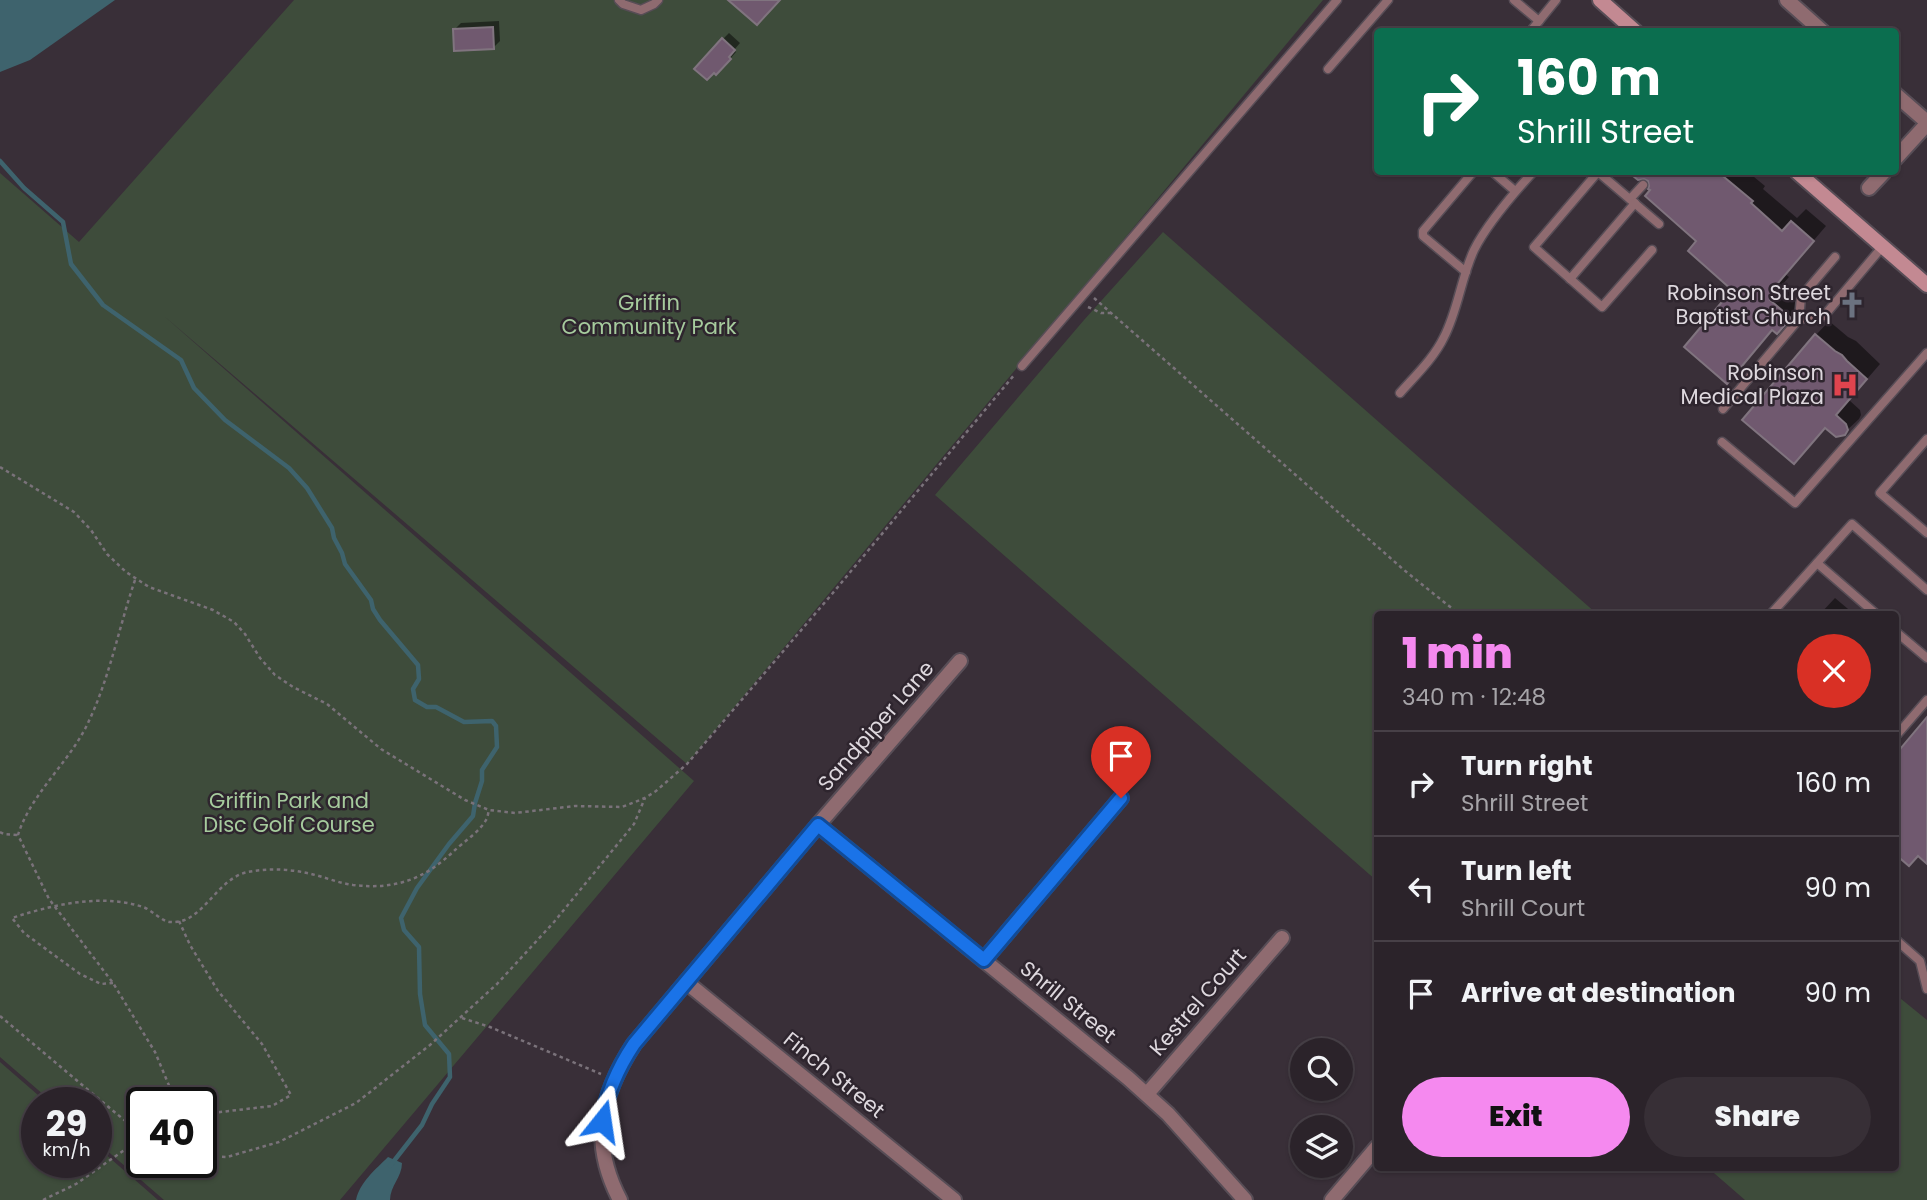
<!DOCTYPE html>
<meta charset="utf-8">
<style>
body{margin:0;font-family:Poppins,sans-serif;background:#372f36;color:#f1f3f6;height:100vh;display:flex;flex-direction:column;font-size:26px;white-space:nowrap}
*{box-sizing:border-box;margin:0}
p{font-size:23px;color:#a6a4a8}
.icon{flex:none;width:38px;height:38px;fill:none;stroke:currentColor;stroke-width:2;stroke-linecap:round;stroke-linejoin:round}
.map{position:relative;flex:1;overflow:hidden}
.details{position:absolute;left:1374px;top:611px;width:525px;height:560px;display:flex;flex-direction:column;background:#2b232a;border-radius:7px;box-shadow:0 2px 5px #0004,0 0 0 2px #474047}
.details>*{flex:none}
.guide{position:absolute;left:1374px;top:28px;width:525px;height:147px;border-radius:7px;box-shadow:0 2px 5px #0004,0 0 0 2px #474047;background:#0b6e4f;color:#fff;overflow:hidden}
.buttons{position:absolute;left:1290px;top:1038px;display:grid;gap:14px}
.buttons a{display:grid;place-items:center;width:63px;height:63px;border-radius:50%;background:#2b232a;box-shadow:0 2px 5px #0004,0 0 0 2px #474047;font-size:35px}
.speed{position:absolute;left:21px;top:1087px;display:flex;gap:14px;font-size:35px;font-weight:700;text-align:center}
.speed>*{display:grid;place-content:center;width:91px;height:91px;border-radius:50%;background:#2b232a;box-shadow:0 2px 5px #0004,0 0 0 2px #474047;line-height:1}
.speed small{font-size:18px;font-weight:400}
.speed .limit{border:4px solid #111;border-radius:10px;background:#fff;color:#111}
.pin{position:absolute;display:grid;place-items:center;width:60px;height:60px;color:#fff;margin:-72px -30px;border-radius:50% 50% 50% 0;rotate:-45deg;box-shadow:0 0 7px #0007}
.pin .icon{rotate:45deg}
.me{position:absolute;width:77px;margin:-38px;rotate:15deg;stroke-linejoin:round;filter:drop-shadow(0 0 5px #0008)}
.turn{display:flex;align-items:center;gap:24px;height:147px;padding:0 28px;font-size:32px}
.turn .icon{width:91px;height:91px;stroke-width:2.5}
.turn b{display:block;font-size:49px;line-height:60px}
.round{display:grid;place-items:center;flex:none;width:74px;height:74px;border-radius:37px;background:#372f36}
.head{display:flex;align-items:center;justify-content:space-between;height:119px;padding:0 28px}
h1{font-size:42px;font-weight:800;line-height:52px;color:#f589ef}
.action{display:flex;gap:14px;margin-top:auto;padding:14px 28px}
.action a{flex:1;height:80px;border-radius:42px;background:#f589ef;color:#111;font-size:28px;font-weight:800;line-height:80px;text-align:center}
.action a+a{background:#372f36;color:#f1f3f6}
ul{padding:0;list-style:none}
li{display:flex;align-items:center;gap:21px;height:105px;padding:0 28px;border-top:2px solid #474047}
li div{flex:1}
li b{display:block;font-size:26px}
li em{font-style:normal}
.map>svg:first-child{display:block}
</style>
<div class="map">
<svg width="1927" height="1200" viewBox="0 0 1927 1200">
<rect width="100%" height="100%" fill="#392f38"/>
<g fill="#3e4c3b" fill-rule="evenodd">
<path d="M294,0h1029l-636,764 -523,-448 530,465 -354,419h-176l-68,-59v-39h-44l-52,-45v-884l79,69zM142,1102h59v60h-59z"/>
<polygon points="1163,232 1597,614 1377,614 1377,881 935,495 1084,320"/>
<polygon points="1895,994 1927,1020 1927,1200 1745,1200 1707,1167 1895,1167"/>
<polygon points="0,1062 46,1102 37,1102 37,1162 96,1162 96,1146 158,1200 0,1200"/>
</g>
<g fill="#3e636d">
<polygon points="0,0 115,0 30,60 0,72"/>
<path d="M388,1157l14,6c0,14 -12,23 -12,37h-34c4,-18 19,-30 32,-43z"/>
</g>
<g fill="#0007">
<polygon points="499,21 500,41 493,48 455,29 461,23"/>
<polygon points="729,33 740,43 734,50 736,52 723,67 723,39"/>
<polygon points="1638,172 1748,172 1765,186 1763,189 1797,218 1806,209 1826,226 1785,274 1789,277 1782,285 1804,303 1777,332 1774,329 1740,368 1735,290 1698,241 1652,190 1651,182 1635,175"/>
<polygon points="1829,321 1848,337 1856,341 1880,364 1849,400 1860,410 1861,415 1859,419 1844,433 1826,426 1794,462 1816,335"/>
<polygon points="1835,598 1854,614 1820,614"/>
</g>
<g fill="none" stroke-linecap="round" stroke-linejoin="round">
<polyline stroke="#3e636d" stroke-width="4.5" points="0,161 24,188 63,222 71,264 103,305 181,360 194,388 225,420 289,468 307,488 332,528 334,538 342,553 345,564 371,600 373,609 380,620 418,665 419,679 413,689 415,700 427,707 436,707 464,722 492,721 496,726 497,747 482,770 482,781 475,803 473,816 449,844 417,888 401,918 404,930 419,947 420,994 425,1025 449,1054 450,1077 432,1104 422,1125 390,1166"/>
</g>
<g fill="#70596f" stroke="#80747f" stroke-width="2">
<polygon points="728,0 780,0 757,25"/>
<polygon points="493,27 494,49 454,51 453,29"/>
<polygon points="722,38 735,50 729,57 731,59 716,75 714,73 707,80 694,69"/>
<polygon points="1628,172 1718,172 1753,201 1751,203 1782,231 1791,221 1814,241 1773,289 1777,292 1770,300 1791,318 1777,334 1772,330 1727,384 1684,347 1732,290 1688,251 1696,241 1645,196 1650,190 1648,189 1649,186 1648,181 1644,179 1638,180"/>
<polygon points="1815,334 1835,351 1842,355 1847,361 1867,379 1836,415 1846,424 1848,430 1845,435 1836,437 1825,428 1794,464 1742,420"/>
<polygon points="1927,717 1927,864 1918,856 1909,866 1895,854 1895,755"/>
</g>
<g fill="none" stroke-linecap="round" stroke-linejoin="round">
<g stroke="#574d56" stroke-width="11">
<g id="service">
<polyline points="619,0 623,4 641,10 654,4 658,0"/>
<polyline points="1514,0 1539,21"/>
<polyline points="1530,32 1556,0"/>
<polyline points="1328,69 1388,0"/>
<polyline points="1493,172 1515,191"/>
<polyline points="1598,172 1534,247 1602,307 1652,250"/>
<polyline points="1598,172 1659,224"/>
<polyline points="1630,199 1643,185"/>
<polyline points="1466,272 1423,236 1423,231 1473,172"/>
<polyline points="1570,279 1635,203"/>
<polyline points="1799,319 1801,297 1835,257"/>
<polyline points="1022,366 1337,0"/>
<path d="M1400,393c15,-17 34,-35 44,-56 14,-27 17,-59 30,-87 13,-26 39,-56 59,-78"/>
<polyline points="1723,409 1799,319 1824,316 1883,246"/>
<polyline points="1927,439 1880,493 1927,533"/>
<polyline points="1722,442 1795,503 1927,353"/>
<polyline points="1771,614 1817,563"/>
<polyline points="1876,614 1817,563 1852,524 1927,590"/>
<polyline points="1895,631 1927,658"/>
<polyline points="1895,737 1927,700"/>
<polyline points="1895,939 1920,961 1927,989"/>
</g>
</g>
<g stroke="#574d56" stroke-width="18">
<g id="minor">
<polyline points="1787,0 1823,32"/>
<polyline points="1895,94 1927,122"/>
<polyline points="1895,159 1927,124"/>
<polyline points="1869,188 1884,172"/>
<polyline points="960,661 818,825 1128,1078 1168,1114 1245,1200"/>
<polyline points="984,960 1121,798"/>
<polyline points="686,982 954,1200"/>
<polyline points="1147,1094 1282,938"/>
<polyline points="1332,1200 1377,1147"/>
</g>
</g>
<g stroke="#574d56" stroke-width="18">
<path id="tertiary" d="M620,1200c-30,-57 -20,-104 14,-156l184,-219"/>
</g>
<g stroke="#574d56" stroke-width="18">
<g id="secondary">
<polyline points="1600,0 1636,32"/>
<polyline points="1797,172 1927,285"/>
</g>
</g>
<g stroke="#7a727a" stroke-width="2.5" stroke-dasharray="3.5 3.5" stroke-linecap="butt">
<polyline points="1094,298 1404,570 1459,614"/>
<polyline points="1088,307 1101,313 1111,313"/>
<polyline points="0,467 74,512 91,530 107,554 126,572 149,587 213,610 234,622 245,634 260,658 275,675 293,687 327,704 381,749 465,800 489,810 515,813 575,806 622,807 645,798 656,791 687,764 832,594 1015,374"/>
<path d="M135,580c-17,50 -26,102 -50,149 -19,36 -55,67 -67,106l31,64 64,84 42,69 18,43v7"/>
<polyline points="0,832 4,834 17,835"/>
<polyline points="179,921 190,945 218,991 262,1044 291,1095 272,1106 212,1113 201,1112"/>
<path d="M113,983l-12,1 -21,-10 -56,-41 -12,-15c40,-13 89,-25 131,-11 9,3 18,14 27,15 33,3 46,-44 78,-50 19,-4 40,-3 59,1 15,3 31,10 46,12 43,5 72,-6 102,-35 9,-8 26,-20 31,-30 2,-3 2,-7 3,-10"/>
<polyline points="0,1016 142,1135"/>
<polyline points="462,1018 490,1027 601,1074"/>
<polyline points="201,1156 227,1157 279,1142 356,1103 430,1045 497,984 554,922 634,824 645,798"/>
<polyline points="43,1200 76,1184 123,1151 142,1142"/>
</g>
<use href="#service" stroke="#8f6b70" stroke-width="8"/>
<use href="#minor" stroke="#8f6b70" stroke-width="14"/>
<use href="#tertiary" stroke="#8f6b70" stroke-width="14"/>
<use href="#secondary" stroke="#c38992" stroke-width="14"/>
</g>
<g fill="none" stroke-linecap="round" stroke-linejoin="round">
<g stroke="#114b97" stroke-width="18">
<path id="route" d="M602,1121c5,-29 16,-53 32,-77l184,-219 166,135 137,-162"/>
</g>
<use href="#route" stroke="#1a73e8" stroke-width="12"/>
</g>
<defs>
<g id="church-bare" transform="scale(2.1)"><path d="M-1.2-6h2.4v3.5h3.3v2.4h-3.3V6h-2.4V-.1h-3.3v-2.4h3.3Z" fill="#6b7280" stroke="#2e252e" stroke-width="2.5" paint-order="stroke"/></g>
<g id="hospital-bare" transform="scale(2.1)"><path d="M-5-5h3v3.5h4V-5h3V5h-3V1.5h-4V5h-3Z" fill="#e0444e" stroke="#2e252e" stroke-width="2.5" paint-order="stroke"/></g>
</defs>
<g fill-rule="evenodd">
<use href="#church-bare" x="1852" y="305"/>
<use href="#hospital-bare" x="1845" y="385"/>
</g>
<g text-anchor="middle" stroke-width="5" stroke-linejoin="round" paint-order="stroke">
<g font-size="21" fill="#ded8de" stroke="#2e252e" text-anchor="end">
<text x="1831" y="300">Robinson Street<tspan x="1831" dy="24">Baptist Church</tspan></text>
<text x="1824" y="380">Robinson<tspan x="1824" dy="24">Medical Plaza</tspan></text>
</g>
<g font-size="21" fill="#a6cb9d" stroke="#2e252e">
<text x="649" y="310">Griffin<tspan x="649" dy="24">Community Park</tspan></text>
<text x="289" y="808">Griffin Park and<tspan x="289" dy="24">Disc Golf Course</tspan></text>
</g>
<g font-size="21" fill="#ded8de" stroke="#2e252e">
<text transform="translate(876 726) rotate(-49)" y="7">Sandpiper Lane</text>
<text transform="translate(1068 1002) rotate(39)" y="7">Shrill Street</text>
<text transform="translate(1198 1002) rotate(-49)" y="7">Kestrel Court</text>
<text transform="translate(834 1075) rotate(39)" y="7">Finch Street</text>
</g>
</g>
</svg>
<div class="buttons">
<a><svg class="icon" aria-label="search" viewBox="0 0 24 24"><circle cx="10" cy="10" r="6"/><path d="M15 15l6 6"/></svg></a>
<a><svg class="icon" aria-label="layers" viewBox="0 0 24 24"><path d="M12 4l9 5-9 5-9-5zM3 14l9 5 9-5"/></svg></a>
</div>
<div class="speed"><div>29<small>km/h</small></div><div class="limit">40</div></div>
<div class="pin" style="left:1121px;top:798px;background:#d93025"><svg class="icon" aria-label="arrive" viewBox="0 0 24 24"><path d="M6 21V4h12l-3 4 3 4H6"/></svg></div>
<svg class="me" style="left:602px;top:1121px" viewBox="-20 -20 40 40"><path d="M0-17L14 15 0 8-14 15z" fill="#1a73e8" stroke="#fff" stroke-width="4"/></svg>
<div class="guide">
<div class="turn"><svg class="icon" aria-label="right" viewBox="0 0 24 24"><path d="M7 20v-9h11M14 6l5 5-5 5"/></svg><div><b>160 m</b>Shrill Street</div></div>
</div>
<section class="details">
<div class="head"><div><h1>1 min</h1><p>340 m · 12:48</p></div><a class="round" style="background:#d93025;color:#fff"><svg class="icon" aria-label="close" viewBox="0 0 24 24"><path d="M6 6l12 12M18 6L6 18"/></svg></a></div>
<ul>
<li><svg class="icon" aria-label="right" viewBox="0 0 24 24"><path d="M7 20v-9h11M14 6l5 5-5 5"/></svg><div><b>Turn right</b><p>Shrill Street</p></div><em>160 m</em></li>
<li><svg class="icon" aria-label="left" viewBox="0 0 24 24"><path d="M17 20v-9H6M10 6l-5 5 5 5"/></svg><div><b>Turn left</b><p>Shrill Court</p></div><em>90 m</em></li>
<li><svg class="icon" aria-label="arrive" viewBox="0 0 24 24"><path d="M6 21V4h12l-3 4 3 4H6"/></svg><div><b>Arrive at destination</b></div><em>90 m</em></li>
</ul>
<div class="action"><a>Exit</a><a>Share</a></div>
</section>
</div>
